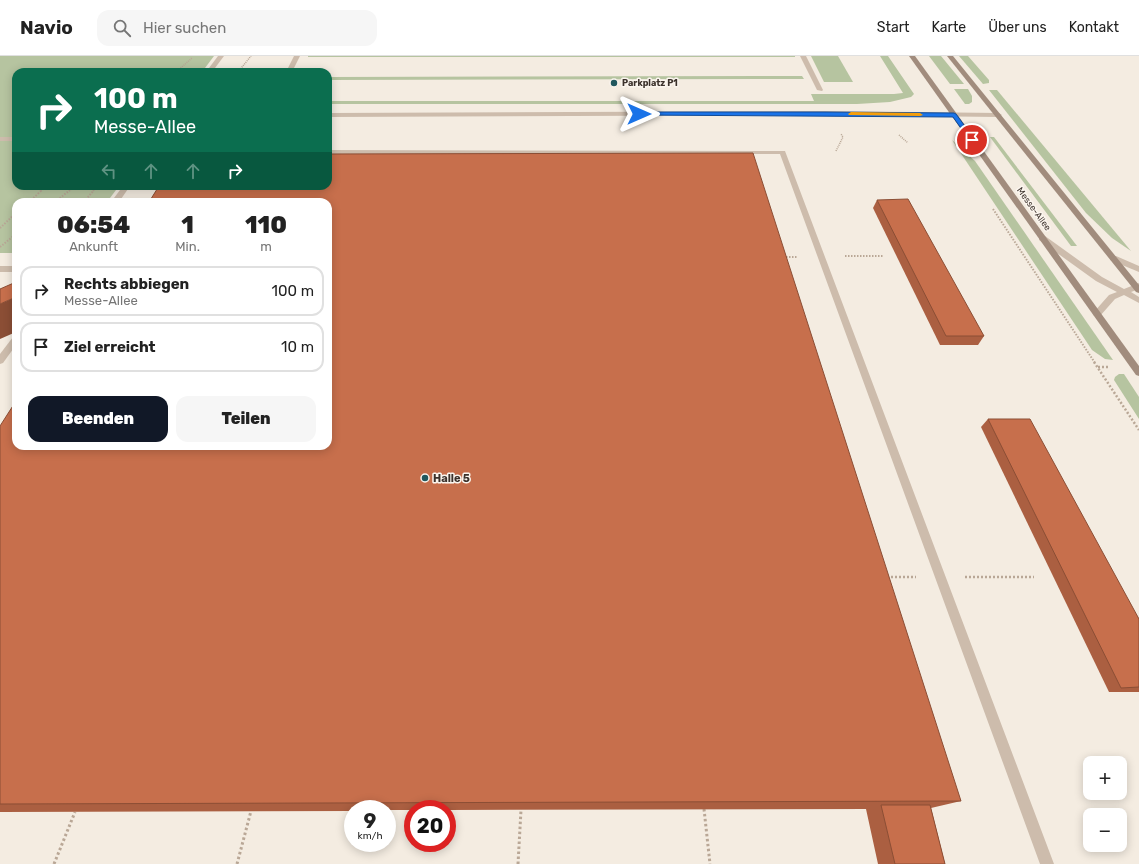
<!DOCTYPE html>
<html lang="de">
<meta charset="utf-8">
<style>
body{margin:0;font-family:Rubik,sans-serif;background:#f6f6f6;color:#222;height:100vh;display:flex;flex-direction:column;font-size:15px;white-space:nowrap}
*{box-sizing:border-box;margin:0}
p{font-size:13px;color:#767676}
.icon{flex:none;width:22px;height:22px;fill:none;stroke:currentColor;stroke-width:2;stroke-linecap:round;stroke-linejoin:round}
.map{position:relative;flex:1;overflow:hidden}
.sheet{position:absolute;left:12px;top:142px;width:320px;height:252px;display:flex;flex-direction:column;background:#fff;border-radius:12px;box-shadow:0 2px 10px #0003}
.sheet>*{flex:none}
.guide{position:absolute;left:12px;top:12px;width:320px;height:122px;border-radius:12px;box-shadow:0 2px 10px #0003;background:#0b6e4f;color:#fff;overflow:hidden}
.buttons{position:absolute;left:1083px;top:700px;display:grid;gap:8px}
.buttons a{display:grid;place-items:center;width:44px;height:44px;border-radius:8px;background:#fff;box-shadow:0 2px 10px #0003;font-size:20px}
.speed{position:absolute;left:344px;top:744px;display:flex;gap:8px;font-size:20px;font-weight:700;text-align:center}
.speed>*{display:grid;place-content:center;width:52px;height:52px;border-radius:50%;background:#fff;box-shadow:0 2px 10px #0003;line-height:1}
.speed small{font-size:10px;font-weight:400}
.speed .limit{border:6px solid #d22;background:#fff;color:#111}
.pin{position:absolute;display:grid;place-items:center;width:34px;height:34px;color:#fff;margin:-17px;border:2px solid #fff;border-radius:50%;box-shadow:0 1px 4px #0007}
.me{position:absolute;width:44px;margin:-22px;rotate:90deg;stroke-linejoin:round;filter:drop-shadow(0 0 3px #0008)}
.turn{display:flex;align-items:center;gap:14px;height:84px;padding:0 16px;font-size:18px}
.turn .icon{width:52px;height:52px;stroke-width:2.5}
.turn b{display:block;font-size:28px;line-height:34px}
.lanes{display:flex;align-items:center;height:38px;padding:0 16px;background:#0003;justify-content:center;gap:20px;direction:ltr}
.lanes .off{opacity:.35}
.eta{display:flex;justify-content:space-evenly;align-items:center;height:68px;text-align:center}
.eta b{font-size:24px;font-weight:800;line-height:28px}
.cta{display:flex;gap:8px;margin-top:auto;padding:8px 16px}
.cta a{flex:1;height:46px;border-radius:12px;background:#111827;color:#fff;font-size:16px;font-weight:800;line-height:46px;text-align:center}
.cta a+a{background:#f6f6f6;color:#222}
ul{padding:0;list-style:none}
li{display:flex;align-items:center;gap:12px;height:50px;margin:0 8px 6px;padding:0 8px;border:2px solid #e0e0e0;border-radius:12px}
li div{flex:1}
li b{display:block;font-size:15px}
li em{font-style:normal}
header{display:flex;align-items:center;gap:24px;box-sizing:border-box;height:56px;padding:0 20px;background:#fff;border-bottom:1px solid #e0e0e0}
header strong{font-size:19px}
nav{display:flex;gap:22px;margin-inline-start:auto;font-size:14px}
.search{width:280px;height:36px;background:#f6f6f6;display:flex;align-items:center;gap:10px;box-sizing:border-box;padding:0 14px;border-radius:12px;color:#767676;font-size:15px}
.map>svg:first-child{display:block}
</style>
<header>
<strong>Navio</strong>
<div class="search"><svg class="icon" aria-label="search" viewBox="0 0 24 24"><circle cx="10" cy="10" r="6"/><path d="M15 15l6 6"/></svg>Hier suchen</div>
<nav><a>Start</a><a>Karte</a><a>Über uns</a><a>Kontakt</a></nav>
</header>
<div class="map">
<svg width="1139" height="808" viewBox="0 0 1139 808">
<rect width="100%" height="100%" fill="#f4ece1"/>
<g fill="#b6c4a0">
<polygon points="0,0 214,0 202,16 16,16 16,130 119,130 107,146 16,146 16,197 0,197"/>
<rect x="308" y="0" width="487" height="1"/>
<polygon points="811,0 838,0 853,26 824,26"/>
<polygon points="880,0 888,0 914,38 911,41 890,46 857,48 328,48 328,45 814,45 811,38 894,38 903,37"/>
<polygon points="929,0 941,0 964,28 950,28"/>
<polygon points="959,0 968,0 989,24 989,27 983,28"/>
<polygon points="802,20 804,23 328,24 328,21"/>
<polygon points="954,33 968,33 972,40 972,46 969,48 965,48"/>
<polygon points="989,34 997,34 1131,195 1112,182 1086,157"/>
<polygon points="990,81 994,81 1077,190 1071,190"/>
<polygon points="952,84 975,105 1113,304 1105,303 1092,294"/>
<polygon points="1119,318 1124,318 1139,341 1139,363 1114,324 1115,321"/>
</g>
<g fill="none" stroke-linecap="round" stroke-linejoin="round">
<g stroke="#b9a796" stroke-width="1.5" stroke-dasharray="1 1" stroke-linecap="butt">
<polyline points="176,16 192,2"/>
<polyline points="238,16 251,0"/>
<polyline points="899,79 908,87"/>
<polyline points="836,95 843,81 841,78"/>
<polyline points="41,135 47,130"/>
<polyline points="69,135 75,130"/>
<polyline points="93,135 97,130"/>
</g>
<g stroke="#b9a796" stroke-width="2" stroke-dasharray="1.5 1.5" stroke-linecap="butt">
<polyline points="29,146 42,134"/>
<polyline points="55,146 70,134"/>
<polyline points="84,146 94,134"/>
<polyline points="993,153 1095,307"/>
<polyline points="0,172 16,157"/>
<polyline points="0,191 16,178"/>
<polyline points="845,200 884,200"/>
<polyline points="783,201 798,201"/>
</g>
<g stroke="#b9a796" stroke-width="2.5" stroke-dasharray="2 2" stroke-linecap="butt">
<polyline points="1094,306 1139,374"/>
<polyline points="1098,311 1109,311"/>
<polyline points="887,521 916,521"/>
<polyline points="965,521 1034,521"/>
</g>
<g stroke="#b9a796" stroke-width="3" stroke-dasharray="2.5 2.5" stroke-linecap="butt">
<polyline points="704,753 710,808"/>
<polyline points="54,808 75,756"/>
<polyline points="237,808 251,755"/>
<polyline points="518,808 521,754"/>
</g>
<g fill="#cdbcac" fill-rule="evenodd">
<polygon points="218,0 224,0 212,16 206,16"/>
<polygon points="294,0 300,0 292,16 286,16"/>
<polygon points="800,0 806,0 823,34 822,35 817,34"/>
<polygon points="825,55 999,57 1002,59 999,61 825,59 328,61 328,57"/>
<rect x="0" y="81" width="16" height="4"/>
<polygon points="328,94 785,95 1054,808 1040,808 780,98 328,98"/>
<polygon points="123,130 130,130 119,146 111,146"/>
<polygon points="1039,180 1045,180 1102,221 1124,233 1139,227 1139,233 1131,236 1139,241 1139,247 1124,239 1115,243 1100,260 1094,260 1093,258 1094,256 1109,239 1117,236 1096,225 1039,184"/>
<polygon points="1110,200 1116,200 1139,210 1139,216 1110,204"/>
<rect x="0" y="210" width="16" height="6"/>
<polygon points="16,280 16,289 3,307 0,308 0,298 13,281"/>
</g>
<g fill="#a18c7d" fill-rule="evenodd">
<polygon points="909,0 915,0 1139,310 1139,320 1136,319"/>
<polygon points="947,0 953,0 1139,229 1139,237 1136,236"/>
</g>
</g>
<g fill="#ab5f41">
<polygon points="877,144 984,280 978,289 940,289 873,152"/>
<polygon points="988,363 1139,563 1139,636 1109,636 981,371"/>
<polygon points="0,370 961,745 931,752 945,808 878,808 866,753 447,754 447,753 413,753 413,754 387,754 387,753 353,753 353,755 0,756"/>
</g>
<polygon fill="#8b4e35" points="16,241 16,276 0,283 0,248"/>
<g fill="#c76f4c" stroke="#8b4e35">
<polygon points="753,97 961,745 0,748 0,370 16,345 16,390 328,390 328,146 149,146 159,130 328,130 328,98"/>
<polygon points="908,143 984,280 946,280 877,144"/>
<polygon points="16,226 16,241 0,248 0,233"/>
<polygon points="988,363 1030,363 1139,563 1139,631 1121,632"/>
<polygon points="881,749 930,749 945,808 895,808"/>
</g>
<polygon fill="#1a73e8" stroke="#114b97" points="639,56 825,56 954,57 956,58 975,84 970,85 953,61 637,59 637,57"/>
<polygon fill="#f59e0b" points="851,56 920,57 923,59 920,60 849,59 848,58"/>
<g fill="#20575d" stroke="#fbf5ee" stroke-width="1.5">
<circle cx="614" cy="27" r="4"/>
<circle cx="425" cy="422" r="4"/>
</g>
<g text-anchor="middle" stroke-width="3" stroke-linejoin="round" paint-order="stroke">
<g font-size="9" font-weight="bold" fill="#3b312b" stroke="#fbf5ee" text-anchor="start">
<text x="622" y="30">Parkplatz P1</text>
</g>
<g font-size="9" fill="#3b312b" stroke="#fbf5ee">
<text transform="translate(1034 153) rotate(54)" y="3">Messe-Allee</text>
</g>
<g font-size="11" font-weight="bold" fill="#3b312b" stroke="#fbf5ee" text-anchor="start">
<text x="433" y="426">Halle 5</text>
</g>
</g>
</svg>
<div class="buttons">
<a>+</a>
<a>−</a>
</div>
<div class="speed"><div>9<small>km/h</small></div><div class="limit">20</div></div>
<div class="pin" style="left:972px;top:84px;background:#d93025"><svg class="icon" aria-label="arrive" viewBox="0 0 24 24"><path d="M6 21V4h12l-3 4 3 4H6"/></svg></div>
<svg class="me" style="left:639px;top:58px" viewBox="-20 -20 40 40"><path d="M0-17L14 15 0 8-14 15z" fill="#1a73e8" stroke="#fff" stroke-width="4"/></svg>
<div class="guide">
<div class="turn"><svg class="icon" aria-label="right" viewBox="0 0 24 24"><path d="M7 20v-9h11M14 6l5 5-5 5"/></svg><div><b>100 m</b>Messe-Allee</div></div>
<div class="lanes"><svg class="icon off" aria-label="left" viewBox="0 0 24 24"><path d="M17 20v-9H6M10 6l-5 5 5 5"/></svg><svg class="icon off" aria-label="ahead" viewBox="0 0 24 24"><path d="M12 20V5M6 11l6-6 6 6"/></svg><svg class="icon off" aria-label="ahead" viewBox="0 0 24 24"><path d="M12 20V5M6 11l6-6 6 6"/></svg><svg class="icon" aria-label="right" viewBox="0 0 24 24"><path d="M7 20v-9h11M14 6l5 5-5 5"/></svg></div>
</div>
<section class="sheet">
<div class="eta">
<div><b>06:54</b><p>Ankunft</p></div>
<div><b>1</b><p>Min.</p></div>
<div><b>110</b><p>m</p></div>
</div>
<ul>
<li><svg class="icon" aria-label="right" viewBox="0 0 24 24"><path d="M7 20v-9h11M14 6l5 5-5 5"/></svg><div><b>Rechts abbiegen</b><p>Messe-Allee</p></div><em>100 m</em></li>
<li><svg class="icon" aria-label="arrive" viewBox="0 0 24 24"><path d="M6 21V4h12l-3 4 3 4H6"/></svg><div><b>Ziel erreicht</b></div><em>10 m</em></li>
</ul>
<div class="cta"><a>Beenden</a><a>Teilen</a></div>
</section>
</div>
